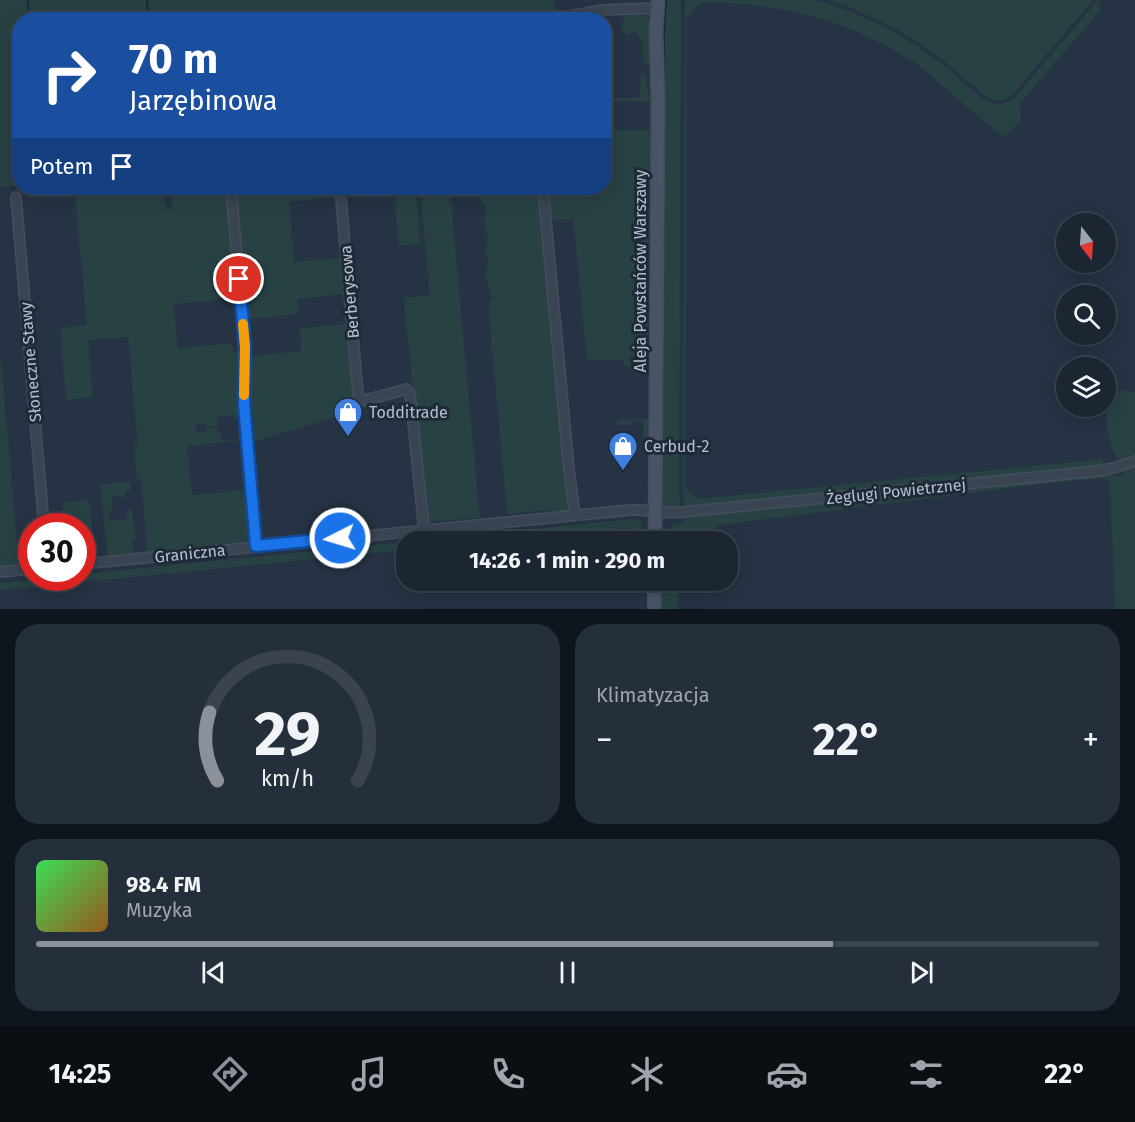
<!DOCTYPE html>
<html lang="pl">
<head>
<meta charset="utf-8">
<style>
	:root { --surface:#1c2633; --page:#252e3b; --text:#f1f3f6; --muted:#a0a5ac; --line:#3a434e; --accent:#8c9099 }
	body { margin:0; font-family:"Fira Sans",sans-serif; background:var(--page); color:var(--text); height:100vh; display:flex; flex-direction:column; font-size:22px; white-space:nowrap }
	* { box-sizing:border-box; margin:0 }
	p { font-size:20px; color:var(--muted) }
	.icon { flex:none; width:33px; height:33px; fill:none; stroke:currentColor; stroke-width:2; stroke-linecap:round; stroke-linejoin:round }
	.map { position:relative; height:609px; overflow:hidden }
	.side { display:flex; flex-direction:column; gap:15px; padding:15px; background:#0f151c; flex:1 }
	.side>* { flex:none }
	.banner { position:absolute; left:12px; top:12px; width:600px; height:183px; border-radius:24px; box-shadow:0 3px 15px #0003,0 0 0 2px var(--line); background:#1a4fa0; color:#fff; overflow:hidden }
	.needle { width:39px; rotate:163deg }
	.buttons { position:absolute; left:1056px; top:213px; display:grid; gap:12px }
	.buttons a { display:grid; place-items:center; width:60px; height:60px; border-radius:50%; background:var(--surface); box-shadow:0 3px 15px #0003,0 0 0 2px var(--line); font-size:30px }
	.speed { position:absolute; left:18px; top:513px; display:flex; gap:12px; font-size:30px; font-weight:700; text-align:center }
	.speed>* { display:grid; place-content:center; width:78px; height:78px; border-radius:50%; background:var(--surface); box-shadow:0 3px 15px #0003,0 0 0 2px var(--line); line-height:1 }
	.speed .limit { border:9px solid #d22; background:#fff; color:#111 }
	.pin { position:absolute; display:grid; place-items:center; width:51px; height:51px; color:#fff; margin:-26px; border:3px solid #fff; border-radius:50%; box-shadow:0 2px 6px #0007 }
	.me { position:absolute; width:66px; margin:-33px; rotate:265deg; stroke-linejoin:round; filter:drop-shadow(0 0 4px #0008) }
	.turn { display:flex; align-items:center; gap:21px; height:126px; padding:0 18px; font-size:27px }
	.turn .icon { width:78px; height:78px; stroke-width:2.5 }
	.turn b { display:block; font-size:42px; line-height:51px }
	.then { display:flex; align-items:center; height:57px; padding:0 18px; background:#0003; gap:12px; font-size:22px }
	.big { font-size:45px; font-weight:700; line-height:1.1 }
	.side .widget { flex:1; display:flex; flex-direction:column; justify-content:center; gap:9px; min-width:0; padding:0 21px; border-radius:24px; background:var(--page) }
	.side .dial { align-items:center; gap:0 }
	.dial svg { height:156px; overflow:visible; fill:none; stroke:var(--line); stroke-width:7; stroke-linecap:round; text-anchor:middle }
	.dial text { fill:var(--text); stroke:none }
	.song { display:flex; align-items:center; gap:18px }
	.cover { width:72px; height:72px; border-radius:9px; background:linear-gradient(135deg,hsl(130 70% 55%),hsl(30 70% 35%)) }
	.played { height:6px; border-radius:3px; background:linear-gradient(90deg,var(--accent) 75%,var(--line) 75%) }
	.keys { display:flex; justify-content:space-around; direction:ltr }
	.heat { display:flex; justify-content:space-between; align-items:center; font-size:33px; direction:ltr }
	.side .tiles { flex:1; display:grid; gap:15px; grid-template-columns:1fr 1fr }
	.widget:last-child { grid-column:span 2 }
	.trip { position:absolute; left:396px; top:531px; width:342px; height:60px; border-radius:24px; background:var(--surface); box-shadow:0 3px 15px #0003,0 0 0 2px var(--line); font-weight:700; line-height:60px; text-align:center }
	.dock { display:flex; height:96px; justify-content:space-around; align-items:center; background:#0b0f14; color:var(--muted) }
	.dock .icon { width:42px; height:42px }
	.dock .on { color:var(--accent) }
	.dock b { font-size:27px; color:var(--text) }
	.map>svg:first-child { display:block }
</style>
</head>
<body>
<div class="map">
<svg width="1135" height="609" viewBox="0 0 1135 609">
	<rect width="100%" height="100%" fill="#263344"/>
	<g fill="#284244">
		<path d="M0 0H554L555 15 540 20 457 19 455 12 438 13V20H20L19 185 0 187Z"/>
		<path d="M665 0H681L679 491 681 508 663 509 660 505 663 31Z"/>
		<path d="M685 0H816C851 11 884 24 914 44 939 60 961 80 983 99 993 106 1004 105 1014 98L1098 0H1099L1100 11 1020 103 1021 121 1003 137C984 121 965 105 946 89 937 81 928 72 918 65 853 21 778 1 700 3L687 17 685 488 698 499 1104 459 1100 467 685 508 683 489Z"/>
		<path d="M829 0H1093L1069 28 1066 29 1067 31 1031 72H1030L1029 75C1023 82 1017 92 1009 97 997 105 982 96 976 86L974 87 942 59 920 44V42H917L895 28 856 10 855 8H852Z"/>
		<path d="M640 12 647 16 649 21 650 66H648L643 61 642 49H644V46H642L641 38 637 35V32L631 31 630 35 625 34C619 28 623 19 628 13Z"/>
		<path d="M641 71 646 77 647 88 651 101H605V98H634L639 97 640 93Z"/>
		<path d="M605 130H650L648 368 624 366V360L587 361 573 219 548 220 545 188H604Z"/>
		<path d="M74 188H163L166 210 172 209 170 188H227L236 298 174 304 178 348 232 343 233 352 241 351 239 390 241 418 234 419 233 415 217 417V426L206 427 205 424 195 425 196 432H206V429L217 428 218 432H221L222 441 239 439V437L243 436V440L187 446 192 495 247 490 251 534 246 541 147 552 141 479H137L134 445H138L128 337 88 340 93 397 66 400 60 328 87 325Z"/>
		<path d="M236 188H336L337 197 289 202 294 262 340 258 344 294 297 299 298 314 248 319 237 213Z"/>
		<path d="M394 188H416L420 244 399 246Z"/>
		<path d="M420 188H450L480 518 425 522 404 298 430 295Z"/>
		<path d="M479 188H540L571 511H537L507 514 489 319V303L492 299C491 292 485 279 486 272 486 269 488 266 489 262L485 253 488 239 484 222 487 212 485 205 481 203Z"/>
		<path d="M346 324 351 346 349 365 354 378 356 405 378 399 406 394 407 397 405 396 253 442V432L249 421 248 377 252 356 301 351 300 328Z"/>
		<path d="M0 351 19 565 0 567Z"/>
		<path d="M1108 389 1135 392V457L1121 462C1104 444 1106 413 1108 389Z"/>
		<path d="M648 419V448H644L643 422 632 421V425H618L617 420Z"/>
		<path d="M1135 464V609H1115L1110 483 1106 478 1050 483 718 525 699 539 691 541 660 542V531H665L671 526 683 523 685 517 689 515 1108 473 1115 476 1123 475 1126 468Z"/>
		<path d="M130 482 131 490 125 491V497L120 498 119 496 112 497 113 510 109 511 110 520 127 519V510L132 509 136 540H132L133 553 107 555 101 484Z"/>
		<path d="M89 500 93 543 96 544 97 556H99L97 559 83 561 82 526H54L52 513 63 512V503Z"/>
		<path d="M631 513 632 516 420 537 429 533Z"/>
		<path d="M634 519 638 520 641 524V541H637L635 533 626 528 489 541H409Z"/>
		<path d="M370 538 371 541 155 563 161 560Z"/>
		<path d="M406 542V550L0 590V583L52 578H82L83 574Z"/>
		<path d="M659 581H680L677 609H658Z"/>
	</g>
	<g fill="none" stroke-linecap="round" stroke-linejoin="round">
		<g stroke="#182a43" stroke-width="2">
			<path d="M28 0 29 20"/>
			<path d="M147 0 148 20"/>
			<path d="M662 501 664 34 666 0"/>
			<path d="M648 542V534"/>
			<path d="M646 609 647 580"/>
		</g>
		<g stroke="#444e5c" stroke-width="12">
			<g id="street">
				<path d="M549 20 602 10 657 8"/>
				<path d="M231 188 245 347 244 404 257 546"/>
				<path d="M340 188 358 394 359 397 365 400 403 390 406 389 410 393 424 530"/>
				<path d="M543 188 569 469 575 515"/>
				<path d="M16 197 44 526"/>
				<path d="M82 564 630 510C649 509 664 514 683 512L1098 471 1114 468 1135 461"/>
				<path d="M0 572 32 569"/>
			</g>
		</g>
		<g stroke="#444e5c" stroke-width="15">
			<g id="secondary">
				<path d="M655 542 658 100 656 31 658 0"/>
				<path d="M654 609V580"/>
			</g>
		</g>
		<use href="#street" stroke="#3a4553" stroke-width="9"/>
		<use href="#secondary" stroke="#485466" stroke-width="12"/>
	</g>
	<g fill="none" stroke-linecap="round" stroke-linejoin="round">
		<g stroke="#114b97" stroke-width="15">
			<path id="route" d="M239 279 245 347 244 404 256 546 340 538"/>
		</g>
		<use href="#route" stroke="#1a73e8" stroke-width="10"/>
		<path stroke="#f59e0b" stroke-width="10" d="M243 324 245 347 244 395"/>
	</g>
	<defs>
		<g id="shop-pin" transform="scale(1.5)"><path d="M0 17L-7.5 6A9.5 9.5 0 1 1 7.5 6Z" fill="#3f7fe0" stroke="#1f2a39"/><path d="M-5-2.5h2.3a2.7 3.5 0 0 1 5.4 0H5L5.5 6h-11ZM-1.5-2.5h3a1.5 2.3 0 0 0-3 0Z" fill="#fff"/></g>
	</defs>
	<g fill-rule="evenodd">
		<use href="#shop-pin" x="348" y="412"/>
		<use href="#shop-pin" x="623" y="446"/>
	</g>
	<g text-anchor="middle" stroke-width="6" stroke-linejoin="round" paint-order="stroke">
		<g font-size="16" fill="#b8c0cd" stroke="#1f2a39">
			<text transform="translate(640 271) rotate(-90)" y="6">Aleja Powstańców Warszawy</text>
			<text transform="translate(349 292) rotate(-95)" y="6">Berberysowa</text>
			<text transform="translate(30 362) rotate(-95)" y="6">Słoneczne Stawy</text>
			<text transform="translate(896 491) rotate(-6)" y="6">Żeglugi Powietrznej</text>
			<text transform="translate(190 553) rotate(-6)" y="6">Graniczna</text>
		</g>
		<g font-size="16" fill="#b8c0cd" stroke="#1f2a39" text-anchor="start">
			<text x="369" y="418">Todditrade</text>
			<text x="644" y="452">Cerbud-2</text>
		</g>
	</g>
</svg>
<div class="buttons">
<a><svg class="needle" viewBox="-14 -14 28 28"><path d="M0-13l5 13h-10z" fill="#e53935"/><path d="M0 13l5-13h-10z" fill="#a0a5ac"/></svg></a>
<a><svg class="icon" aria-label="search" viewBox="0 0 24 24"><circle cx="10" cy="10" r="6"/><path d="M15 15l6 6"/></svg></a>
<a><svg class="icon" aria-label="layers" viewBox="0 0 24 24"><path d="M12 4l9 5-9 5-9-5zM3 14l9 5 9-5"/></svg></a>
</div>
<div class="speed"><div class="limit">30</div></div>
<div class="pin" style="left:239px;top:279px;background:#d93025"><svg class="icon" aria-label="arrive" viewBox="0 0 24 24"><path d="M6 21V4h12l-3 4 3 4H6"/></svg></div>
<svg class="me" style="left:340px;top:538px" viewBox="-20 -20 40 40"><circle r="17" fill="#1a73e8" stroke="#fff" stroke-width="3"/><path d="M0-11L8 9 0 5-8 9z" fill="#fff"/></svg>
<div class="trip">14:26 · 1 min · 290 m</div>
<div class="banner">
<div class="turn"><svg class="icon" aria-label="right" viewBox="0 0 24 24"><path d="M7 20v-9h11M14 6l5 5-5 5"/></svg><div><b>70 m</b>Jarzębinowa</div></div>
<div class="then">Potem<svg class="icon" aria-label="arrive" viewBox="0 0 24 24"><path d="M6 21V4h12l-3 4 3 4H6"/></svg></div>
</div>
</div>
<section class="side">
<div class="tiles">
<div class="widget dial"><svg viewBox="0 0 100 80">
<path d="M14 69A42 42 0 1 1 86 69"/>
<path d="M14 69A42 42 0 0 1 10 34" stroke="#8c9099"/>
<text x="50" y="56" font-size="32" font-weight="700">29</text>
<text x="50" y="72" font-size="11">km/h</text>
</svg></div>
<div class="widget"><p>Klimatyzacja</p>
<div class="heat"><a>−</a><b class="big">22°</b><a>+</a></div>
</div>
<div class="widget">
<div class="song"><i class="cover"></i><div><b>98.4 FM</b><p>Muzyka</p></div></div>
<div class="played"></div>
<div class="keys"><svg class="icon" aria-label="previous" viewBox="0 0 24 24"><path d="M18 5L8 12l10 7zM5 5v14"/></svg><svg class="icon" aria-label="pause" viewBox="0 0 24 24"><path d="M8 5v14M16 5v14"/></svg><svg class="icon" aria-label="next" viewBox="0 0 24 24"><path d="M6 5l10 7-10 7zM19 5v14"/></svg></div>
</div>
</div>
</section>
<nav class="dock">
<b>14:25</b>
<svg class="icon on" aria-label="directions" viewBox="0 0 24 24"><path d="M12 3l9 9-9 9-9-9zM9 14v-3h6M13 9l2 2-2 2"/></svg>
<svg class="icon" aria-label="music" viewBox="0 0 24 24"><path d="M9 18V5l10-2v13"/><circle cx="6" cy="18" r="3"/><circle cx="16" cy="16" r="3"/></svg>
<svg class="icon" aria-label="phone" viewBox="0 0 24 24"><path d="M5 4h4l2 5-3 2q2 4 5 5l2-3 5 2v4C11 20 4 13 5 4z"/></svg>
<svg class="icon" aria-label="climate" viewBox="0 0 24 24"><path d="M12 3v18M4 7l16 10M4 17L20 7"/></svg>
<svg class="icon" aria-label="car" viewBox="0 0 24 24"><path d="M5 17H2v-5l4-1 3-4h7l3 4 3 1v5h-3M9 17h6M6 11h13"/><circle cx="7" cy="17" r="2"/><circle cx="17" cy="17" r="2"/></svg>
<svg class="icon" aria-label="filters" viewBox="0 0 24 24"><path d="M4 7h16M4 17h16"/><circle cx="9" cy="7" r="2"/><circle cx="15" cy="17" r="2"/></svg>
<b>22°</b>
</nav>
</body>
</html>
